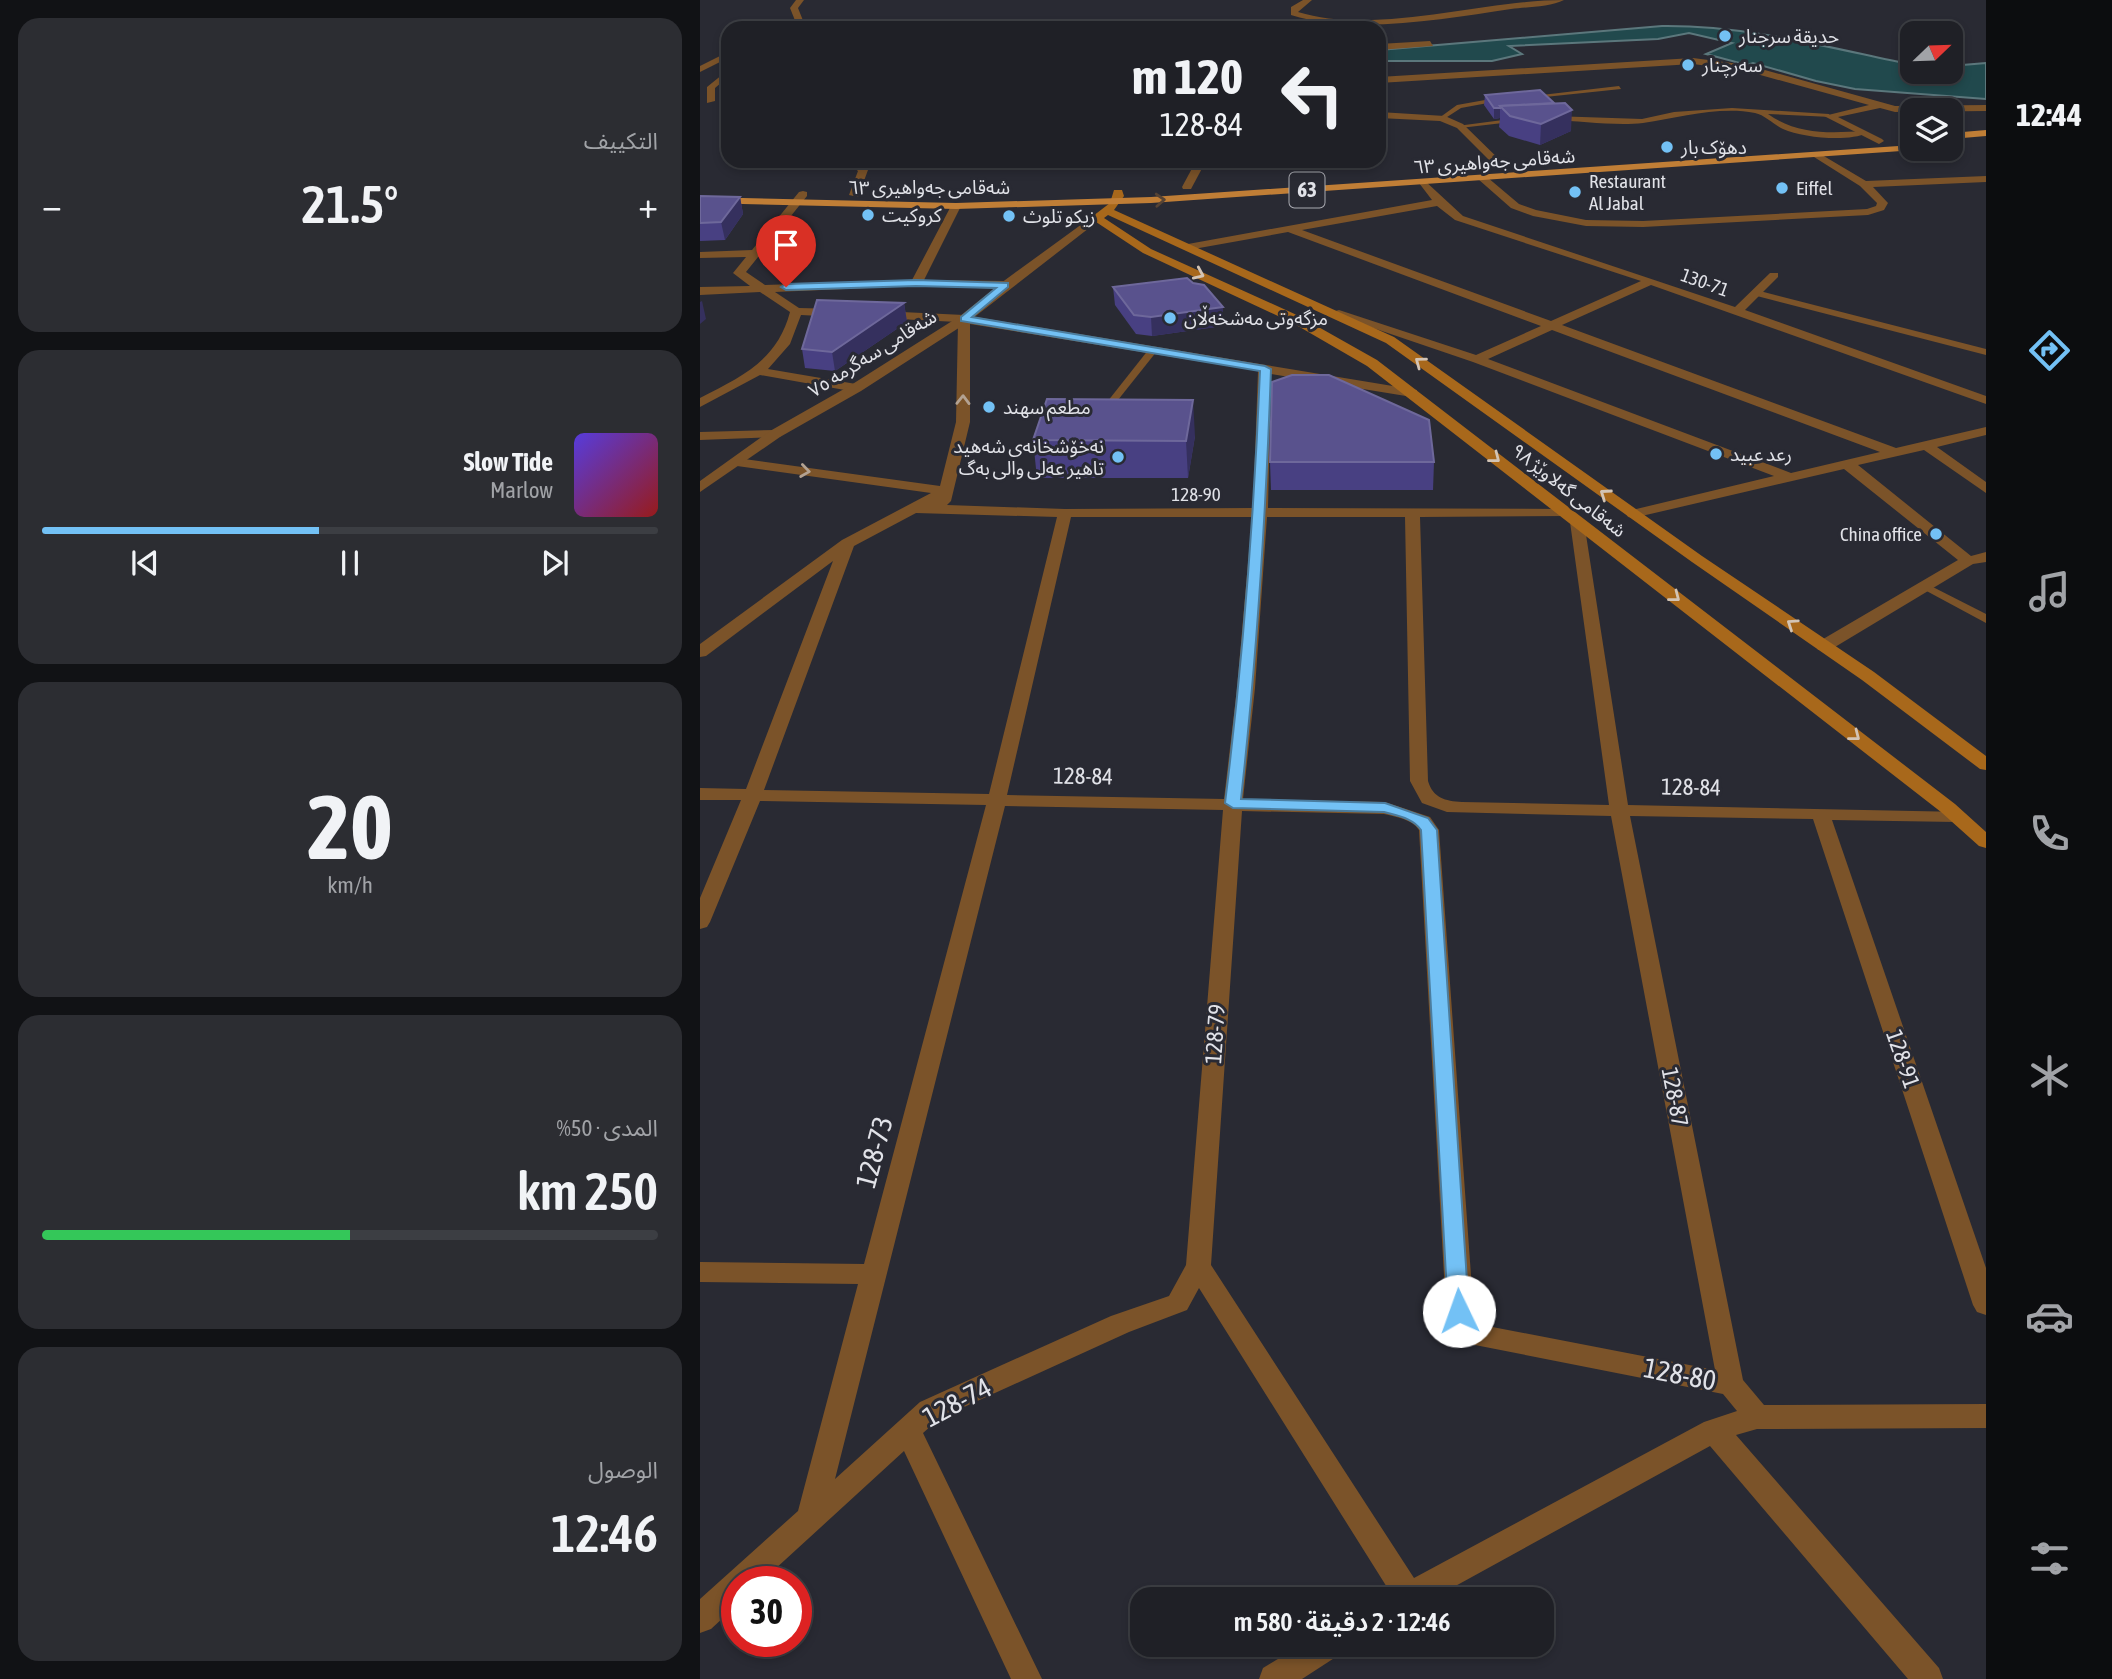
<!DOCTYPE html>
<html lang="ar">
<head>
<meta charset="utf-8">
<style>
	:root { --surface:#1f2026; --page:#2c2d32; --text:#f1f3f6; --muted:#a1a3a7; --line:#3c3e43; --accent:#73c1f5 }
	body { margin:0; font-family:"Asap Condensed","Noto Sans Arabic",sans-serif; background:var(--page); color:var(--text); direction:rtl; height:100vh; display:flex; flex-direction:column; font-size:26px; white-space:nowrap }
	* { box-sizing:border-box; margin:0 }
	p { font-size:23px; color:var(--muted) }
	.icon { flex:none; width:38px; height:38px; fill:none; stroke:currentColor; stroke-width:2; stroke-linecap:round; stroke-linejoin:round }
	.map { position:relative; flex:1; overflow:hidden; direction:ltr }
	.details { display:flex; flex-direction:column; gap:18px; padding:18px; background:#111215; width:700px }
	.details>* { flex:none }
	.top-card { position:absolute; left:21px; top:21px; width:665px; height:147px; border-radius:21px; box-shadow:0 4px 10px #0003,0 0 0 2px var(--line); direction:rtl; background:#1f2026; color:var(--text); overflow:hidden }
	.needle { width:46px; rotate:67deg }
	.fabs { position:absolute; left:1200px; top:21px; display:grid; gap:14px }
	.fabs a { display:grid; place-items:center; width:63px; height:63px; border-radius:14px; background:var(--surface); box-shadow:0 4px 10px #0003,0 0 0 2px var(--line); font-size:35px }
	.speed { position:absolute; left:21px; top:1566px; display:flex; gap:14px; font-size:35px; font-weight:700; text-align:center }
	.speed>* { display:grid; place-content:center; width:91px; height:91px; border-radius:50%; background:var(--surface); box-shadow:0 4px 10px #0003,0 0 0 2px var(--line); line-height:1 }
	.speed .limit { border:10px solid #d22; background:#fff; color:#111 }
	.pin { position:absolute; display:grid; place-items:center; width:60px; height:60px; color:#fff; margin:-72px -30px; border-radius:50% 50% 50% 0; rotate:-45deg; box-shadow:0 0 7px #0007 }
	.pin .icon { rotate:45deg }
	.me { position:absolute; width:77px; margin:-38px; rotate:357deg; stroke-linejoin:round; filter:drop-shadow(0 0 5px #0008) }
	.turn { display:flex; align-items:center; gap:24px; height:147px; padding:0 28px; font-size:32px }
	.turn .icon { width:91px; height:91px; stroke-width:2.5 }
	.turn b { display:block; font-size:49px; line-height:60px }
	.big { font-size:52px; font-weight:600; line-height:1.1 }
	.details .tile { flex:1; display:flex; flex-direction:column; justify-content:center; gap:10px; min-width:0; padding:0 24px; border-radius:21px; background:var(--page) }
	.details .dial { align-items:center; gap:0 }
	.dial b { font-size:91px; line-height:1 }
	.song { display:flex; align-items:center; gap:21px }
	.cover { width:84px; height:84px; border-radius:10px; background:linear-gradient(135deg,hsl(250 70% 55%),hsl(0 70% 35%)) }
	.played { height:7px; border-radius:4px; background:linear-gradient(90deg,var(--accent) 45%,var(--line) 45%) }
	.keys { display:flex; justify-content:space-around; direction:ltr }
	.heat { display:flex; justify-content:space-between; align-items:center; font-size:38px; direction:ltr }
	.charge { height:10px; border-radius:5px; background:linear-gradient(90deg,#34c759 50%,var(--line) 0) }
	.trip { position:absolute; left:430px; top:1587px; width:424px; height:70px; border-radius:21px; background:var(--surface); box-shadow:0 4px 10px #0003,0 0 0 2px var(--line); font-weight:600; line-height:70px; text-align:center; direction:rtl }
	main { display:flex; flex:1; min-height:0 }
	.tabs { display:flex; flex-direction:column; width:126px; justify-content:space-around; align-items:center; background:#0c0d0f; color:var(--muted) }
	.tabs .icon { width:49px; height:49px }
	.tabs .selected { color:var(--accent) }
	.tabs b { font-size:32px; color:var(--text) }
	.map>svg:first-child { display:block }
</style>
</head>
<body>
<main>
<nav class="tabs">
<b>12:44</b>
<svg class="icon selected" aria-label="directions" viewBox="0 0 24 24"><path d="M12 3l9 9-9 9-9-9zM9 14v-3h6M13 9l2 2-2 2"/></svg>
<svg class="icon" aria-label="music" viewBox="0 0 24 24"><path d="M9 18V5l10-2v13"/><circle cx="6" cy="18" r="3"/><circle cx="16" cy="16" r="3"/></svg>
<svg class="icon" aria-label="phone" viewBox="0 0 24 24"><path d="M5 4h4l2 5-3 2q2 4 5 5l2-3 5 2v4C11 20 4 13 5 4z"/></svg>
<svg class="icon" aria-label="climate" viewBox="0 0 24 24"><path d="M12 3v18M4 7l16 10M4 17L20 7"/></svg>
<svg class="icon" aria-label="car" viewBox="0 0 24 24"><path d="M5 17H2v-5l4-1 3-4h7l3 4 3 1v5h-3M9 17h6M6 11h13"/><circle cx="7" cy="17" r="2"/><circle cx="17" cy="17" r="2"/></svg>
<svg class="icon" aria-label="filters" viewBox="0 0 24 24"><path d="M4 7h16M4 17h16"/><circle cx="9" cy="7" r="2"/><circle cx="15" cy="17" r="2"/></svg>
</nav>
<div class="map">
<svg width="1286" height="1679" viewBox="0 0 1286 1679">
	<rect width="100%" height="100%" fill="#292a33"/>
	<path fill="#21494d" stroke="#5b777c" stroke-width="2" d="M962 26C1048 25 1130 48 1213 65V72H1251V66L1286 63V99L1155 89 1116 81 1053 63 1047 65 1006 54 1032 43 989 33 958 39 809 46 822 54 792 61H679V50Z"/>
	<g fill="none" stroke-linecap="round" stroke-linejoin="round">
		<g fill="#7b5329" fill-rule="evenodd">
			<path d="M919 86 921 89 826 99 823 97Z"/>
			<path d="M802 97 804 100 761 108 744 119 739 118 757 105Z"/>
			<path d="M1032 108 1129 114 1131 117 1068 114C1098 135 1129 133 1164 131L1167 133C1149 142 1103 138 1083 129 1074 125 1065 115 1055 113 1018 106 980 118 943 123 916 126 880 121 852 120L849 118 852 116 942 119 974 112Z"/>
			<path d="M818 118 820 121 760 128 757 126Z"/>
			<path d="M1056 290 1286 349V355L1053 295 1052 293Z"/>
			<path d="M449 349 457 351 406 415H400V411Z"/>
			<path d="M1225 583 1286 614V623L1221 588 1219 586Z"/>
		</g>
		<g fill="#7b5329" fill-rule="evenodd">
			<path d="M96 0H104L98 8 106 28H98L90 8Z"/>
			<path d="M603 0H612L598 12C676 36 783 0 864 0 850 7 827 7 811 9 744 19 656 35 591 15V7Z"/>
			<path d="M730 41 733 46 679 50V44Z"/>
			<path d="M28 52V58L0 72V66Z"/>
			<path d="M993 58 1047 65 1195 106 1286 105V111L1195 112 1180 108 1138 117 1182 139 1184 141 1179 144 1124 116 1169 105 1046 71 993 64 679 83V77Z"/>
			<path d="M28 70V77L15 88V101L7 103V87Z"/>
			<path d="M679 112 745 116 763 124 808 168 799 170 757 128 740 121 679 118Z"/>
			<path d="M1117 152 1166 181 1286 176V182L1173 187 1188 203 1184 210 1168 215 943 227 886 226 833 216 811 208 778 179 787 177 819 204 836 210 886 220 943 221 1167 209 1176 206 1177 203 1160 186 1114 157 1112 155Z"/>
			<path d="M145 161H157L168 170 158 197 149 195 158 171Z"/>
			<path d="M496 161H506L491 189H483L482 187Z"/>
			<path d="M724 180 763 216 1035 307 1070 273H1078V277L1045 310 1286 396V404L951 285 862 325 1196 448 1286 427V435L1237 447 1286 482V493L1224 450 1158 465 1271 556 1286 552V562L1273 564 1130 650H1118L1116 646 1118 642 1258 560 1144 469 933 518 928 517 926 514 928 511 1074 476 773 362 629 313 639 310 776 355 841 326 588 232 488 250 482 247 488 244 732 200 719 183ZM737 206 755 220 941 281 851 321 602 230ZM852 330 1180 452 1091 473 788 359Z"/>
			<path d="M103 191 107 192V196L46 272 65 285 212 280 251 206 256 203 261 206 224 280 305 281 311 285 305 289 216 286 75 292 99 308 140 309 146 313 140 317 101 315 90 344 68 369 156 384 163 388 156 392 60 375 0 407V398C42 376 77 361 90 312L60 292 0 295V287L50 286 33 273 46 257 0 258V252L52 250 99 192Z"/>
			<path d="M181 311 264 315 717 390V396L712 397 571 374 568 508 871 509 873 512 871 515 866 516 720 517 728 781C733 798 745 801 762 802L909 805 870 522 877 518 884 522 928 805 1263 812 1265 816 1256 822 1132 820 1286 1268V1315L1277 1312 1273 1305 1113 819 930 816 1043 1380 1064 1405 1286 1404V1428L1057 1429 1036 1435 1239 1668 1243 1679H1208L1010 1446 730 1600H686L690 1592 499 1288 487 1310 429 1332 240 1418 223 1433 342 1679H311L204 1451 61 1582H37V1605L11 1629 0 1633V1599L98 1511 158 1284 0 1282V1262L164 1264 286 805 60 801 10 922 7 927 0 929V898L41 800H0V788L46 789 133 561 6 656 0 657V644L142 540 231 493 37 466 30 462 37 458 240 486 256 422 258 322 177 318 175 315ZM270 324 558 371 553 508 365 509 247 505 251 501 270 422ZM216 513 357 517 289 794 64 790 154 546ZM371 517H552L537 688 524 799 307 795ZM567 517H705L710 781 722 803 747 812 911 816 1015 1370 782 1325 774 1317 739 830 730 817 685 802 543 799 555 688ZM305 806 523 810 486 1265 469 1296 411 1316 220 1402 135 1479ZM542 811 684 814C696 817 712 819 719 830L746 1311C752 1327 758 1339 775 1345L1023 1394 1037 1411 1004 1422 714 1578 511 1265Z"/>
			<path d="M75 430 82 434 80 437 0 440V432Z"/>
			<path d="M601 1645H643L639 1655 602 1679H559L563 1668Z"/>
		</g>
		<path fill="#7b5329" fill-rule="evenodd" d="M393 216 402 218 268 322 161 391 80 437 0 492V481L70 431 151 385 260 316 301 283Z"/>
		<path fill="#a8681b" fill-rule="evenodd" d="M414 190H422L424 196 414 210 694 337 1002 556 1174 672 1286 756V770L1280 769 1162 680 992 562 686 343 408 215 404 218 451 249 599 316 677 360 1255 804 1286 832V848L1279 846 1241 812 667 366 591 322 443 253 393 220V216L410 203Z"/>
		<g fill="#c07e36" fill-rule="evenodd">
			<path d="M1286 130V136L1251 139V133Z"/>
			<path d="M1213 145V149L1216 150 451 203 256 209 0 203V197L256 203 451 197Z"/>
		</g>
	</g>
	<g fill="#484082">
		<path d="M785 95 871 131 840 145 809 136 799 127 800 118 794 119 784 105Z"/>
		<path d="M0 196 40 197 43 214 25 240 0 241Z"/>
		<path d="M413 287 523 307V326L452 336 436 334 415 305Z"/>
		<path d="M204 303 207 322 135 371 105 368 102 349Z"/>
		<path d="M495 436 488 478H337L333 440Z"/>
		<path d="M570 462H734L733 490H571Z"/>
	</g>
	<g fill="#35305e">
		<path d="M794 108H800V118L794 119Z"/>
		<path d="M872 110 871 131 840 145 841 124Z"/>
		<path d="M40 197 43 214 25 240 21 222Z"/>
		<path d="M2 301 6 319 0 324V302Z"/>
		<path d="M204 303 207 322 135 371 132 352Z"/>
		<path d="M523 307V326L452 336 451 317Z"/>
		<path d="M493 400 495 436 488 478 486 441Z"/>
	</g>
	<g fill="#59528d" stroke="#6e689b" stroke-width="2">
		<path d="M840 90 854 103 800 106V108H794L785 95Z"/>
		<path d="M865 103 872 110 841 124 810 116 800 106Z"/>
		<path d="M0 196 40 197 21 222 0 223Z"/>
		<path d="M487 278 493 283 504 285 523 307 451 317 434 315 413 287Z"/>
		<path d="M117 300 204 303 132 352 102 349Z"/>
		<path d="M592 375H629L729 420 734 462H570L572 382Z"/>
		<path d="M347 399 493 400 486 441 333 440Z"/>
	</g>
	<defs><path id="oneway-chevron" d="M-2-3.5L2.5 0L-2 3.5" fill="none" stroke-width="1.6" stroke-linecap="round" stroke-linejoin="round" transform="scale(1.75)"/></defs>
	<use stroke="#564334" href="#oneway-chevron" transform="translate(460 200) rotate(-3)"/>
	<g stroke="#d3c4b5">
		<use href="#oneway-chevron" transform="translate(499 274) rotate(24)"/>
		<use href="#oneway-chevron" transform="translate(720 362) rotate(-143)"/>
		<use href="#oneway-chevron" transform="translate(795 458) rotate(38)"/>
		<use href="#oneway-chevron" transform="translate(905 494) rotate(-145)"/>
		<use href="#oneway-chevron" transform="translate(975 597) rotate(38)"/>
		<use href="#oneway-chevron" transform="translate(1092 624) rotate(-146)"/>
		<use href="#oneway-chevron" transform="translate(1155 736) rotate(38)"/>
	</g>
	<g stroke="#b3a292">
		<use href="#oneway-chevron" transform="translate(263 400) rotate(-89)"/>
		<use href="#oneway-chevron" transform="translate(105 471) rotate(8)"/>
	</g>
	<path fill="#73c1f5" stroke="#4b7d9f" stroke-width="2" d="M216 280 308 283V287L272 317 565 366 571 369C566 513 557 656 541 799L685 803 728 818 737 830 769 1311 766 1317 759 1319 751 1317 748 1311 721 830C713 818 698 816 684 812L533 808 525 803C543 659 554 516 560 371L261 321V317L296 288 216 286 86 290 81 287 86 284Z"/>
	<g fill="#73c1f5" stroke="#292a33" stroke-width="2.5">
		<circle cx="1025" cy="36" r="7"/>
		<circle cx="988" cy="65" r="7"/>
		<circle cx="967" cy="147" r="7"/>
		<circle cx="1082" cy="188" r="7"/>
		<circle cx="875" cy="192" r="7"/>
		<circle cx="168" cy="215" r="7"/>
		<circle cx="309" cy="216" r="7"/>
		<circle cx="470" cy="318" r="7"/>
		<circle cx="289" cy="407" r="7"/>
		<circle cx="1016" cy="454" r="7"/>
		<circle cx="418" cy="457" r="7"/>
		<circle cx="1236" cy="534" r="7"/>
	</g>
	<g text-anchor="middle" stroke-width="6" stroke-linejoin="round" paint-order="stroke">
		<g font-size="19" fill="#e1e2e8" stroke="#292a33" text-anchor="start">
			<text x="1039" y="43">حديقة سرجنار</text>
			<text x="1002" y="72">سەرچنار</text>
			<text x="981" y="154">دهۆک بار</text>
			<text x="889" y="188">Restaurant<tspan x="889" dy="22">Al Jabal</tspan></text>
			<text x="1096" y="195">Eiffel</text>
			<text x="182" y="222">كروكيت</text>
			<text x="323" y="223">زيكو تلوث</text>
			<text x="484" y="325">مزگەوتی مەشخەڵان</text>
			<text x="303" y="414">مطعم سهند</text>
			<text x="404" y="453" text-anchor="end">نەخۆشخانەی شەهید<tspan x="404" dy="22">تاهیر عەلی والی بەگ</tspan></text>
			<text x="1030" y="461">رعد عبيد</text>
			<text x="1222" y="541" text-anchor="end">China office</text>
		</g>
		<g font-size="19" fill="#e1e2e8" stroke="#292a33">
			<text transform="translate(794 161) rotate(-4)" y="7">شەقامی جەواهیری ٦٣</text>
			<text x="229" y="194">شەقامی جەواهیری ٦٣</text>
			<text transform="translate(1005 282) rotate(20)" y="7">130-71</text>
			<text transform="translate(172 353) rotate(-32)" y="7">شەقامی سەگرمە ٧٥</text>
			<text transform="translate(869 490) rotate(38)" y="7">شەقامی گەلاوێژ ٩٨</text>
			<text x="496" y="501">128-90</text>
		</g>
		<rect fill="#292a33" stroke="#aaabb2" stroke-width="2" x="589.5" y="172.5" width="35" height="35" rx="5"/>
		<g font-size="21" font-weight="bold" fill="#e1e2e8">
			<text x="607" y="197">63</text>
		</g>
		<g font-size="23" fill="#e1e2e8" stroke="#292a33">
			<text transform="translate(383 776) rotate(1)" y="8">128-84</text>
			<text transform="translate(991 787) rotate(1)" y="8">128-84</text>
			<text transform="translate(515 1034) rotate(-86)" y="8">128-79</text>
			<text transform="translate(1203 1059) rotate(71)" y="8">128-91</text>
			<text transform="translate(975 1097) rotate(79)" y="8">128-87</text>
		</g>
		<g font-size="28" fill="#e1e2e8" stroke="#292a33">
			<text transform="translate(174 1152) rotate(-75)" y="10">128-73</text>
			<text transform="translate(980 1374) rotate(11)" y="10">128-80</text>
			<text transform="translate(257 1402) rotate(-28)" y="10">128-74</text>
		</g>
	</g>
</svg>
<div class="fabs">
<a><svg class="needle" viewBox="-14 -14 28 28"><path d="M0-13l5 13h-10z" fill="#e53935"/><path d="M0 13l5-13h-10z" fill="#a1a3a7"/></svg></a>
<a><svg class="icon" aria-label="layers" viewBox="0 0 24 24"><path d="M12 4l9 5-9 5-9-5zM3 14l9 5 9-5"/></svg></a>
</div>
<div class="speed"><div class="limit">30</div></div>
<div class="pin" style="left:86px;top:287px;background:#d93025"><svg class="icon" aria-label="arrive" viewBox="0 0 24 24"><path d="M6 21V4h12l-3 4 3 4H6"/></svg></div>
<svg class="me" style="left:759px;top:1311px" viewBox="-20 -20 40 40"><circle r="19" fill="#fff"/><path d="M0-13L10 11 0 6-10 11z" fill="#73c1f5"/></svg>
<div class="trip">12:46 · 2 دقيقة · 580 m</div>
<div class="top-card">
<div class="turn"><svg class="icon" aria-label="left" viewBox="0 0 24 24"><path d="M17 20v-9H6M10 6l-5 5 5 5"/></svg><div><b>120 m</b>128-84</div></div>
</div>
</div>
<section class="details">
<div class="tile"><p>التكييف</p>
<div class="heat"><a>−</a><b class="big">21.5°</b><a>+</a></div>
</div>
<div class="tile">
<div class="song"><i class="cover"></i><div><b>Slow Tide</b><p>Marlow</p></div></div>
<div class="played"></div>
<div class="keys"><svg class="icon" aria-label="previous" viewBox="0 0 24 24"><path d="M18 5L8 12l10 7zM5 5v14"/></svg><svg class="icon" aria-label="pause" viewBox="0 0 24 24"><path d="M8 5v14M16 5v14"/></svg><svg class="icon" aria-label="next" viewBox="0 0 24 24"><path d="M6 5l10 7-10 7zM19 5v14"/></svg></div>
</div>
<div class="tile dial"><b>20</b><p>km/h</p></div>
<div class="tile"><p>المدى · 50%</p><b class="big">250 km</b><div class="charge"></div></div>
<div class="tile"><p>الوصول</p><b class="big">12:46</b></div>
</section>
</main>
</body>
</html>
